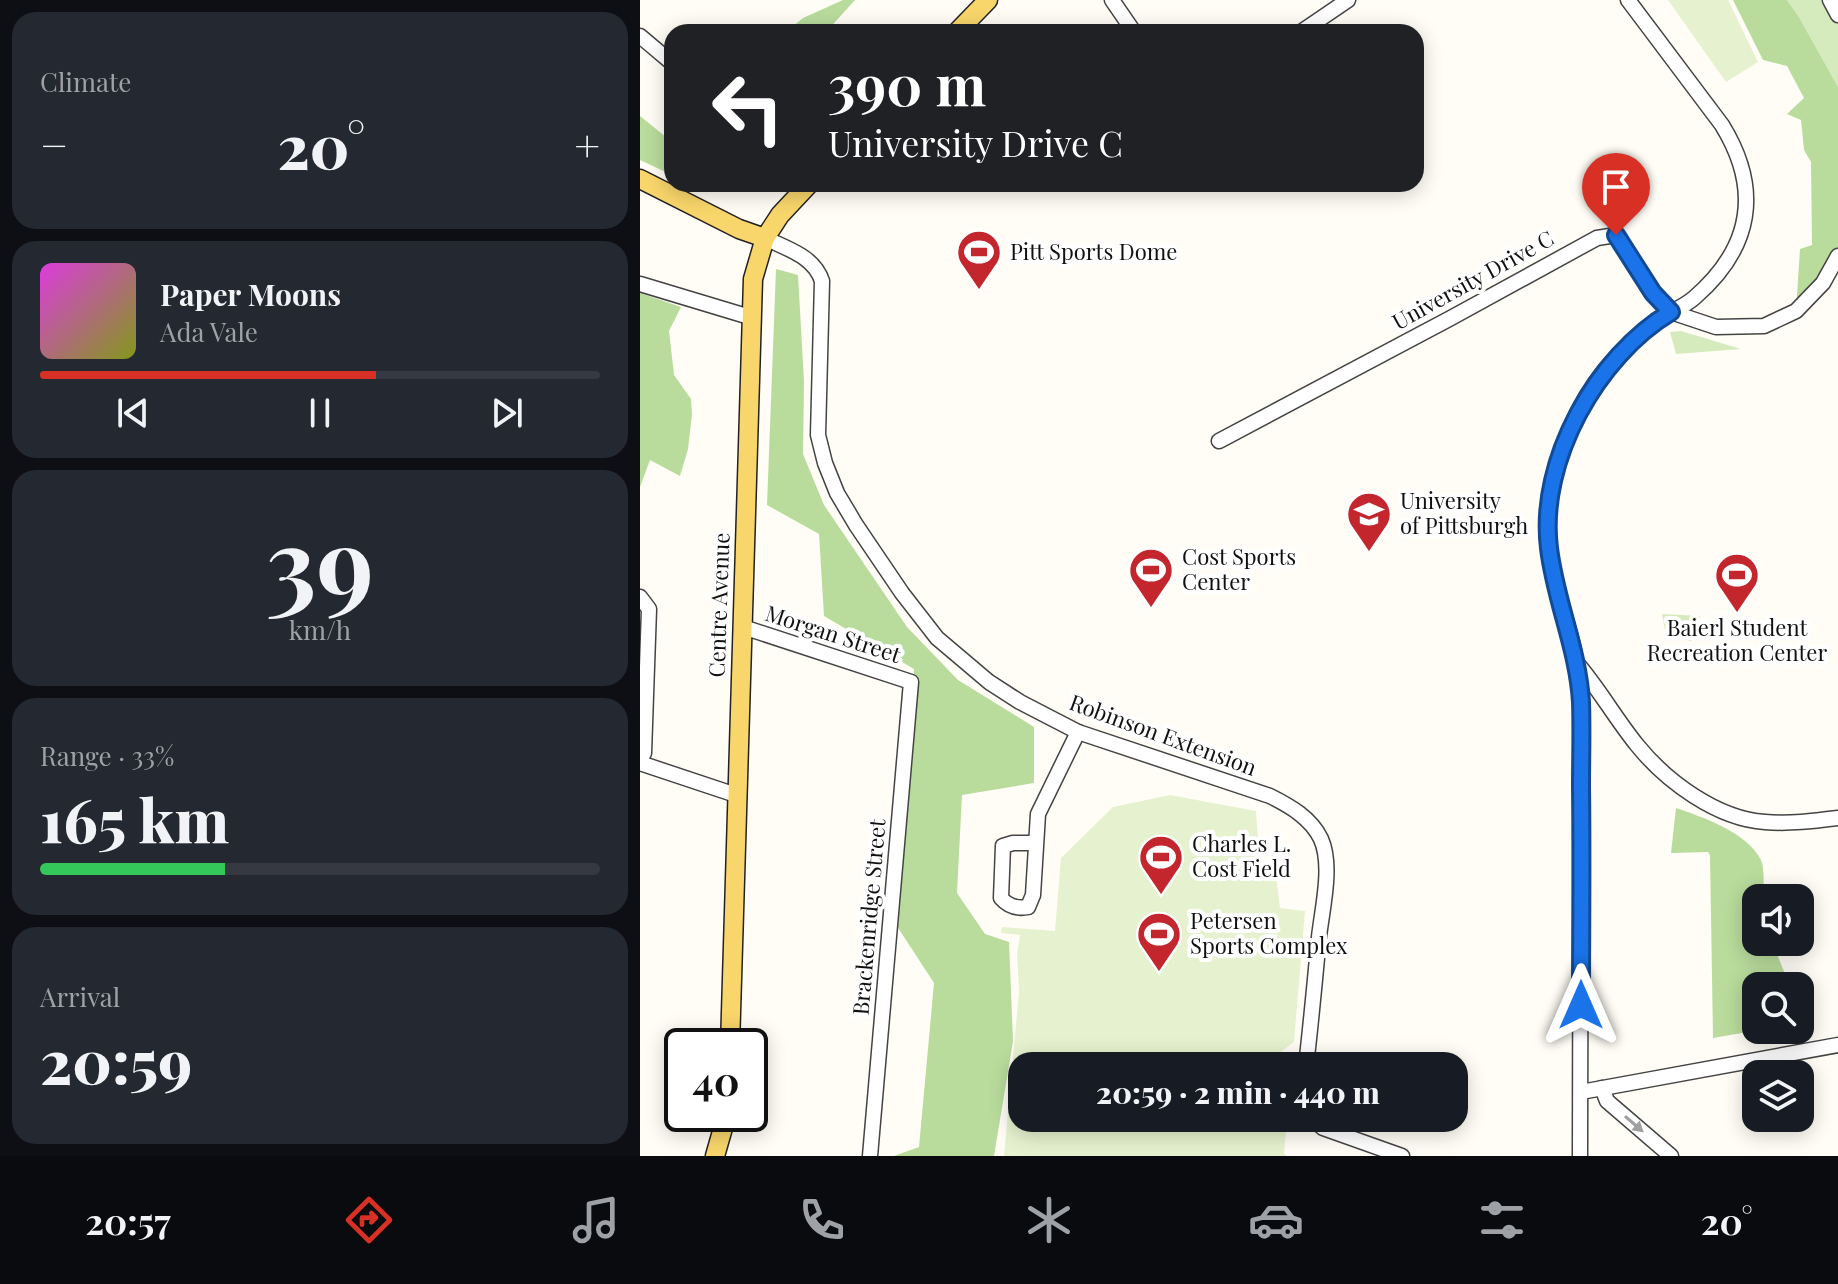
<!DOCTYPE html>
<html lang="en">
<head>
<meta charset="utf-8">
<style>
	:root { --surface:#171b24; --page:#242831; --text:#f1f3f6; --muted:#9ea1a6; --line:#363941; --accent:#d93025 }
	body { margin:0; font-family:"Playfair Display",serif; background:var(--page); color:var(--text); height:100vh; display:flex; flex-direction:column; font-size:30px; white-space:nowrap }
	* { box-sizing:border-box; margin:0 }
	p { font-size:26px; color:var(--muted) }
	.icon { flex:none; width:44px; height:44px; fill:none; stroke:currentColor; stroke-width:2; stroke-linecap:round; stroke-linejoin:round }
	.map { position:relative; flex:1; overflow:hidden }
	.side { display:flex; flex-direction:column; gap:12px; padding:12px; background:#0d0f14; width:640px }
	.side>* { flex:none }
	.top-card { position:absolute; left:24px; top:24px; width:760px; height:168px; border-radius:24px; box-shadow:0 4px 20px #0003; background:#202124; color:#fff; overflow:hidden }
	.fabs { position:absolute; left:1102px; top:884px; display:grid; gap:16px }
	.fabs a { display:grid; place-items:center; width:72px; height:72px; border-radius:16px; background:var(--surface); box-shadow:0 4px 20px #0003; font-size:40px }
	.speed { position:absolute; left:24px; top:1028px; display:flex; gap:16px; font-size:40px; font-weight:700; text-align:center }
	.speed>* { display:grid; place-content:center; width:104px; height:104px; border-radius:50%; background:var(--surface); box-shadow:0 4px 20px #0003; line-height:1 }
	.speed .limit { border:4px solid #111; border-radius:12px; background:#fff; color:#111 }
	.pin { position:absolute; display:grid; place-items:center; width:68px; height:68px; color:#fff; margin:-82px -34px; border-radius:50% 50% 50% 0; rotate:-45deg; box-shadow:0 0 8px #0007 }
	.pin .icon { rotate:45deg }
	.me { position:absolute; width:88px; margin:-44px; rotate:0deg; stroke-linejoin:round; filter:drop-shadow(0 0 6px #0008) }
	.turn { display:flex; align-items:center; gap:28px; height:168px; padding:0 32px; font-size:36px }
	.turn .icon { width:104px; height:104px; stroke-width:2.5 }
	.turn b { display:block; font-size:56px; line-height:68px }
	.big { font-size:60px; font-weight:800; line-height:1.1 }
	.side .tile { flex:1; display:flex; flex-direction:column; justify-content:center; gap:12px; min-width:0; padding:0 28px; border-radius:24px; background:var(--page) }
	.side .dial { align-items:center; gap:0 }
	.dial b { font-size:104px; line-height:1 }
	.song { display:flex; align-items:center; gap:24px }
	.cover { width:96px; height:96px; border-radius:12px; background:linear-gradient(135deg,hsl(300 70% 55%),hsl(70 70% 35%)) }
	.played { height:8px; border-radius:4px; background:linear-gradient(90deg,var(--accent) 60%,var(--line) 60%) }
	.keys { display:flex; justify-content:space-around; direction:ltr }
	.heat { display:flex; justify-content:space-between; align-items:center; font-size:44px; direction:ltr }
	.charge { height:12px; border-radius:6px; background:linear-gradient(90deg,#34c759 33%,var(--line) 0) }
	.trip { position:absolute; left:368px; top:1052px; width:460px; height:80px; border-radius:24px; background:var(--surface); box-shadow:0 4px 20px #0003; font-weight:800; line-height:80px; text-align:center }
	.tab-bar { display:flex; height:128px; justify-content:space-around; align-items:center; background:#090b0e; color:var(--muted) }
	.tab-bar .icon { width:56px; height:56px }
	.tab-bar .current { color:var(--accent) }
	.tab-bar b { font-size:36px; color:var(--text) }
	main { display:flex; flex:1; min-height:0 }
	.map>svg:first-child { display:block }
</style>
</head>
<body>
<main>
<section class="side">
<div class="tile"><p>Climate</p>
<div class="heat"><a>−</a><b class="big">20°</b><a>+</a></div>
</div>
<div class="tile">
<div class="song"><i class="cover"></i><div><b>Paper Moons</b><p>Ada Vale</p></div></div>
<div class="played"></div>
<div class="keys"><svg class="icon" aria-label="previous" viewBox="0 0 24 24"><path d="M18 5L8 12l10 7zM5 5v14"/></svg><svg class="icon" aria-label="pause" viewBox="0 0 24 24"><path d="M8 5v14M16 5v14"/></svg><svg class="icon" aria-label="next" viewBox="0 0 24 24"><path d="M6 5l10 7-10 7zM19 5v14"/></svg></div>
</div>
<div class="tile dial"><b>39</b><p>km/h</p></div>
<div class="tile"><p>Range · 33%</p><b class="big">165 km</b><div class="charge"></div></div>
<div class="tile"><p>Arrival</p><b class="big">20:59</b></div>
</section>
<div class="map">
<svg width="1198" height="1156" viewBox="0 0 1198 1156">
	<rect width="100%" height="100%" fill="#fffdf5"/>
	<g fill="#d5ebbd">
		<path d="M1147 0H1198V87L1159 17Z"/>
		<path d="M1041 331 1101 349 1036 354 1030 332Z"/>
		<path d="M1022 614 1060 616 1051 641 1026 635Z"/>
	</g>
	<g fill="#b9dc9c">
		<path d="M203 0H215L186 32H146L163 18Z"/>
		<path d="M1093 0H1147L1159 17 1198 87V256L1156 311 1160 249 1172 245 1171 162 1164 150 1161 120 1147 114 1164 98 1147 66 1123 60Z"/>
		<path d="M0 116 32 142V175L0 160Z"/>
		<path d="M136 269 158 275 164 381 163 454 184 505 267 627 318 680 394 727V783L322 795 317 893 345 934 369 942 373 1041 354 1156H254L279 1147 294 983 253 920 267 812 274 669 184 616 179 534 127 505Z"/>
		<path d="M0 293 41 307 29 331 34 375 51 399 52 414 48 449 40 476 10 460 0 487Z"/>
		<path d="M1036 808C1063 817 1108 833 1121 860 1125 870 1123 887 1124 898H1116V942H1132L1150 986H1116V1030H1119L1073 1038 1070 855 1068 852 1031 853Z"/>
	</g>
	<g fill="#e6f2cf">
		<path d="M1028 0H1088L1118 62 1086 82Z"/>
		<path d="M530 795 616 811 620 868 635 867 640 908 665 911 654 1042 639 1053 638 1066H382V1118H647L644 1154 647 1156H364L379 992 377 953 380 935 361 933 362 927 415 931 421 858 473 807Z"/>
	</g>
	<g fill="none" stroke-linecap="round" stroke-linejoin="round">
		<g stroke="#444" stroke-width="17">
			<g id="minor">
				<path d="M472 0 494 32"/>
				<path d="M1190 0 1198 15"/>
				<path d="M661 32 708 0"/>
				<path d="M0 36 32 63"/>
				<path d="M125 238C147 249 174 256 182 281L178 435 185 463 197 493 216 525 262 593 297 638 349 682 380 702 438 732 630 796C650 806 671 818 681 839 693 866 682 909 679 937 675 980 671 1023 666 1066"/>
				<path d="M0 284 113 318"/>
				<path d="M579 441 809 319 957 238 976 235 1013 293 1031 312 1076 327 1124 326 1156 311 1183 283 1198 256"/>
				<path d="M0 597 9 609 4 753 0 760"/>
				<path d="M103 627 271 682 230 1156"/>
				<path d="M935 661C958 687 975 718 997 745 1026 781 1077 819 1125 822 1149 824 1174 821 1198 818"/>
				<path d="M0 763 96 795"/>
				<path d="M396 843H373L363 846 361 898C368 906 377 909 388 907L393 895 398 814 438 732"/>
				<path d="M962 1088 967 1101 1031 1156"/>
				<path d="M941 1092 1198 1045"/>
				<path d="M672 1118 683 1128 762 1156"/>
				<path d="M940 1156 941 700C938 682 937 664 933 646 925 613 912 581 909 546 905 512 913 477 925 444 936 410 955 378 981 352 993 341 1005 329 1018 320 1029 312 1044 307 1054 298 1112 248 1122 190 1082 125L988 0"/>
			</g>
		</g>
		<g stroke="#222" stroke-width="21">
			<g id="major">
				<path d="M317 32 348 0"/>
				<path d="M0 179 99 229 125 238"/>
				<path d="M90 1046 113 279 125 238 140 215 169 184"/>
				<path d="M75 1156 87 1114"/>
			</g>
		</g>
		<use href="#minor" stroke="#fff" stroke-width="14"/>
		<use href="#major" stroke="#f9d66b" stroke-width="18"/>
	</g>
	<defs><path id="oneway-solid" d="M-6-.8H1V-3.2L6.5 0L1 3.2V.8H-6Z" transform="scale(2)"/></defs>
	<use fill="#a0a0a0" href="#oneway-solid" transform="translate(994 1124) rotate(41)"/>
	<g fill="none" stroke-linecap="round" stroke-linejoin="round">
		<g stroke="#114b97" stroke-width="20">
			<path id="route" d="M941 1005C941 932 942 859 941 787 941 758 942 730 941 702 938 649 915 600 909 548 898 461 957 356 1031 312L1013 293 976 235"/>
		</g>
		<use href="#route" stroke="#1a73e8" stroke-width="14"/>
	</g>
	<defs>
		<g id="stadium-pin" transform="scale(2.3)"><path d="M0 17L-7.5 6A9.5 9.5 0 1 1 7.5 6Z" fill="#c4262e" stroke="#fff"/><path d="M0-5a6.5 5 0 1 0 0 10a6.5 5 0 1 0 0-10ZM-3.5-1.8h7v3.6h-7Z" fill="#fff"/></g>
		<g id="university-pin" transform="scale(2.3)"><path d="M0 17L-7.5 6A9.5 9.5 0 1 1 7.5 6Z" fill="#c4262e" stroke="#fff"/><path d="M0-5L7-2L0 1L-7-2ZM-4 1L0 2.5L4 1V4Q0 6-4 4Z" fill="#fff"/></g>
	</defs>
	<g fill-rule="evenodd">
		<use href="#stadium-pin" x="339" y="252"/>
		<use href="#university-pin" x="729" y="514"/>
		<use href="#stadium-pin" x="511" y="570"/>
		<use href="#stadium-pin" x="1097" y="575"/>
		<use href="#stadium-pin" x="521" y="857"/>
		<use href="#stadium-pin" x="519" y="934"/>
	</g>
	<g text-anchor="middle" stroke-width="8" stroke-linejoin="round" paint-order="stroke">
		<g font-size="22" fill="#111" stroke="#fff" text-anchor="start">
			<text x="370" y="260">Pitt Sports Dome</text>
			<text x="760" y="509">University<tspan x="760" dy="25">of Pittsburgh</tspan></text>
			<text x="542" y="565">Cost Sports<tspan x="542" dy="25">Center</tspan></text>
			<text x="1097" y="636" text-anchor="middle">Baierl Student<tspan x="1097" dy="25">Recreation Center</tspan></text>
			<text x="552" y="852">Charles L.<tspan x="552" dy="25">Cost Field</tspan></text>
			<text x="550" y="929">Petersen<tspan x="550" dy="25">Sports Complex</tspan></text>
		</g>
		<g font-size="22" fill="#111" stroke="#fff">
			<text transform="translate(833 280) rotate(-29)" y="8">University Drive C</text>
			<text transform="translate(79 605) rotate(-88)" y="8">Centre Avenue</text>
			<text transform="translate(193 634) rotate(18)" y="8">Morgan Street</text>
			<text transform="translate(523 735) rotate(20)" y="8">Robinson Extension</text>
			<text transform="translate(229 917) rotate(-85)" y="8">Brackenridge Street</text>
		</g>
	</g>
</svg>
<div class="fabs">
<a><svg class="icon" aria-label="sound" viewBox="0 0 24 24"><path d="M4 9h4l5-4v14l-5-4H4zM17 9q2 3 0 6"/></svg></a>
<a><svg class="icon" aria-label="search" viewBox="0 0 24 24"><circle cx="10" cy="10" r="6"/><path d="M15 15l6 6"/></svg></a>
<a><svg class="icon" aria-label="layers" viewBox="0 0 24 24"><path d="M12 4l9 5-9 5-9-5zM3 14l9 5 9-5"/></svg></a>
</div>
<div class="speed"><div class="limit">40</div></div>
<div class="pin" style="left:976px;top:235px;background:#d93025"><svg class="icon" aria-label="arrive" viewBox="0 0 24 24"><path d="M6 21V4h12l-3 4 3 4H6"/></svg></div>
<svg class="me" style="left:941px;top:1005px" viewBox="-20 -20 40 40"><path d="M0-17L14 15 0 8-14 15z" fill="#1a73e8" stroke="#fff" stroke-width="4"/></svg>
<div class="trip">20:59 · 2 min · 440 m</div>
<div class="top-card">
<div class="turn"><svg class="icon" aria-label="left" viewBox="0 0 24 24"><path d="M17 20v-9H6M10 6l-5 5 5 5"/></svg><div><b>390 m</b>University Drive C</div></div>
</div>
</div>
</main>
<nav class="tab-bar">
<b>20:57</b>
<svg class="icon current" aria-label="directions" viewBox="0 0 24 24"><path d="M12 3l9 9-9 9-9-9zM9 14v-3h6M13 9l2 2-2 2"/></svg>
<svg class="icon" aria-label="music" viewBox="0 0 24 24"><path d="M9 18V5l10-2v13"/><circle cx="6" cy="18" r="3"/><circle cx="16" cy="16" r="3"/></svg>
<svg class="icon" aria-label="phone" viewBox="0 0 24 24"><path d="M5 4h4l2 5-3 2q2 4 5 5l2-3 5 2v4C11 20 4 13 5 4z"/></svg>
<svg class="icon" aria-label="climate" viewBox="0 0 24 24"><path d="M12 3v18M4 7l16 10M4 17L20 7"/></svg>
<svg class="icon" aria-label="car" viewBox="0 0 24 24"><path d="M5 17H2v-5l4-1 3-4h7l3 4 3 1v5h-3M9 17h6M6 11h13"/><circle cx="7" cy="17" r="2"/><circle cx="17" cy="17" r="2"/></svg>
<svg class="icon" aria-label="filters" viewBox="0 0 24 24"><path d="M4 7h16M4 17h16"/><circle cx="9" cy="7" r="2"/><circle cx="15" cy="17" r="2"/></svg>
<b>20°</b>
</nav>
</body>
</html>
